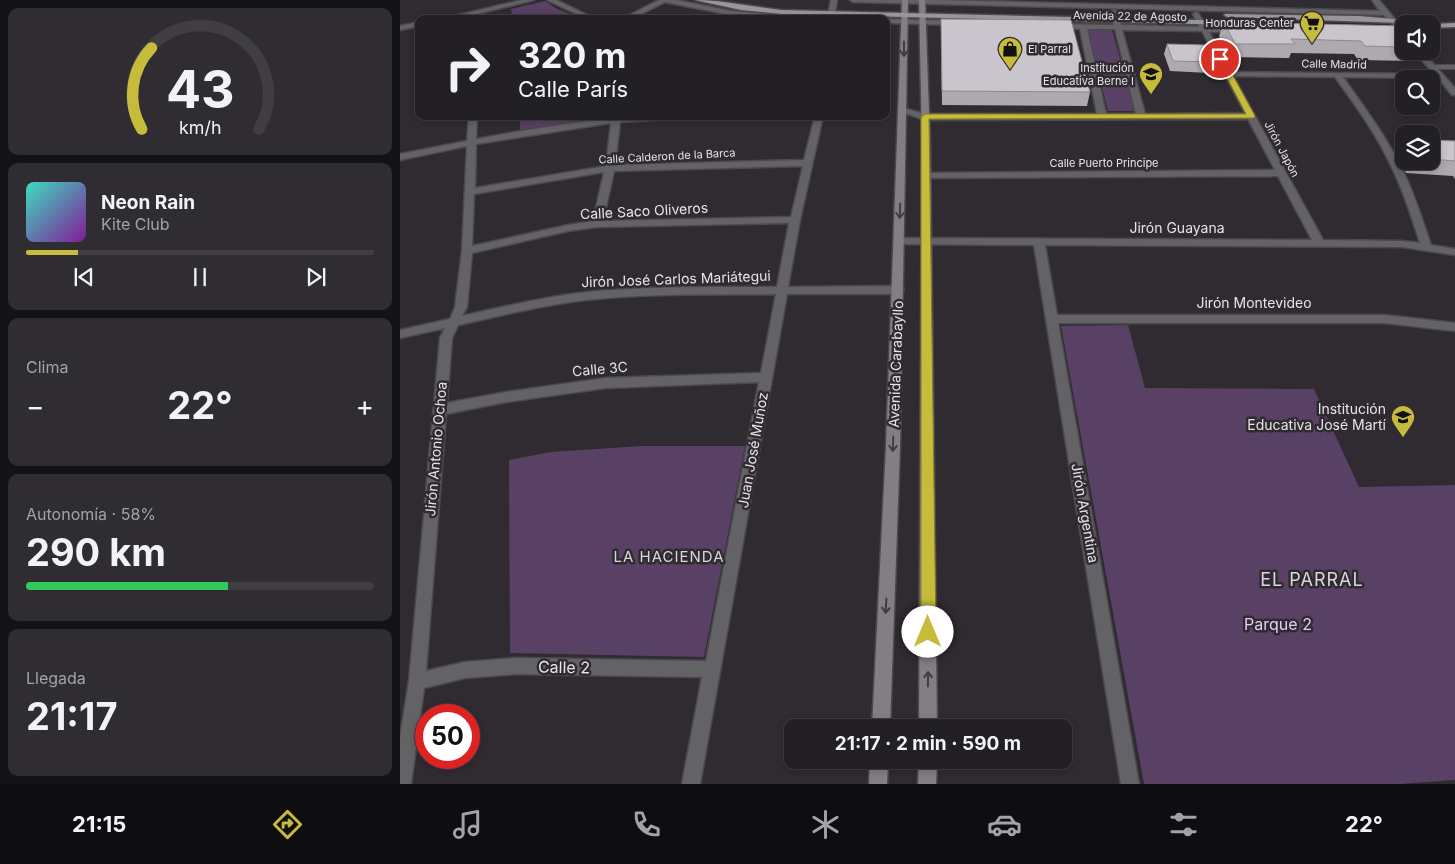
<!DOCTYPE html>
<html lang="es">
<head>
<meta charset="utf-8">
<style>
	:root { --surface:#232025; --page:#2f2d32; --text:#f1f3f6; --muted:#a3a3a7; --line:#403e42; --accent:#c7bb3c }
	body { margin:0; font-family:Inter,sans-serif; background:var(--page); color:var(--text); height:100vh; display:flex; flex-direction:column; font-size:19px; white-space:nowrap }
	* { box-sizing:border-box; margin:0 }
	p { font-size:16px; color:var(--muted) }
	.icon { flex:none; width:28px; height:28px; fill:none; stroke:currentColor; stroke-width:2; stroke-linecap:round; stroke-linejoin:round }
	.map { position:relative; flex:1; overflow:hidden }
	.sheet { display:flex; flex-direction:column; gap:8px; padding:8px; background:#131214; width:400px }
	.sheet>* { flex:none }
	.banner { position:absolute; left:15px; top:15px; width:475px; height:105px; border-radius:10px; box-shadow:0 2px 8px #0003,0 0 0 1px var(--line); background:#232025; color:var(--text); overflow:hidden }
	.fabs { position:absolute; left:995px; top:15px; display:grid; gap:10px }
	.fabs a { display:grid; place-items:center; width:45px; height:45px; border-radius:10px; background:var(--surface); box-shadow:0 2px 8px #0003,0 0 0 1px var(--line); font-size:25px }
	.speed { position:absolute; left:15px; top:704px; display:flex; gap:10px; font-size:25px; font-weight:700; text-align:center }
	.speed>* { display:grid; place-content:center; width:65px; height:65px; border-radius:50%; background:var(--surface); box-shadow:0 2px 8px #0003,0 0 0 1px var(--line); line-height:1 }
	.speed .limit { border:8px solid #d22; background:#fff; color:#111 }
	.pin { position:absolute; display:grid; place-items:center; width:42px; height:42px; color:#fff; margin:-21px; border:2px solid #fff; border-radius:50%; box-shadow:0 1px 5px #0007 }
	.me { position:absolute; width:55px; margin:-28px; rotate:0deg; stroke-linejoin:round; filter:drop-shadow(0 0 4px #0008) }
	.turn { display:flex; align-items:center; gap:18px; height:105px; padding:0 20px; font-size:22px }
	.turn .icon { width:65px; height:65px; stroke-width:2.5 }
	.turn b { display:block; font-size:35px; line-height:42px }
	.big { font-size:38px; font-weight:700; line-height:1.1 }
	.sheet .widget { flex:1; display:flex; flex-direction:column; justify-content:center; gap:8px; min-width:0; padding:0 18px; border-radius:10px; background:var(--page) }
	.sheet .dial { align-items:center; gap:0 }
	.dial svg { height:130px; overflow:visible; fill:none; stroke:var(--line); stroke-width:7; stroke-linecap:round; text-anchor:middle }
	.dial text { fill:var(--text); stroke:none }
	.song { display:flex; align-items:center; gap:15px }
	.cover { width:60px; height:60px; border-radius:8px; background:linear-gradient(135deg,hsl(170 70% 55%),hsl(290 70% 35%)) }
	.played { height:5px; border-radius:2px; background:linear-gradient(90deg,var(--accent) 15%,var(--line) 15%) }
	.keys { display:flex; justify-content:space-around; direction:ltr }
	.heat { display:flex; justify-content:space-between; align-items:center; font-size:28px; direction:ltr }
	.charge { height:8px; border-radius:4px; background:linear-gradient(90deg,#34c759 58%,var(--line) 0) }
	.trip { position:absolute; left:384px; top:719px; width:288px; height:50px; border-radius:10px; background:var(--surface); box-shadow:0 2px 8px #0003,0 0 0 1px var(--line); font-weight:700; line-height:50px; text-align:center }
	.tabs { display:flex; height:80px; justify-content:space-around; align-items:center; background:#0e0d0f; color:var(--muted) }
	.tabs .icon { width:35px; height:35px }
	.tabs .selected { color:var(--accent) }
	.tabs b { font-size:22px; color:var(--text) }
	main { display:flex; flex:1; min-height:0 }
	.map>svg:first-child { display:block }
</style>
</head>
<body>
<main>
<section class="sheet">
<div class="widget dial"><svg viewBox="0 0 100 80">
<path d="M14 69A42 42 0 1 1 86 69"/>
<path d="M14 69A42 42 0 0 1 20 19" stroke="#c7bb3c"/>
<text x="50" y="56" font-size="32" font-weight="700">43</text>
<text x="50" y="72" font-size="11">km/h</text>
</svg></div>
<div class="widget">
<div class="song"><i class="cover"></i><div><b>Neon Rain</b><p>Kite Club</p></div></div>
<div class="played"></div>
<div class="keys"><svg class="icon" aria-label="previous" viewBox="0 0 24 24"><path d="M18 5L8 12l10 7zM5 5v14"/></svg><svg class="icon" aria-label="pause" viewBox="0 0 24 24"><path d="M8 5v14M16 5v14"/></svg><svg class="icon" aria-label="next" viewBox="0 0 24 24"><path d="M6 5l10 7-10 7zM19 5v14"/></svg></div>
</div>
<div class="widget"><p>Clima</p>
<div class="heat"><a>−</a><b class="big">22°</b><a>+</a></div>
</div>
<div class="widget"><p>Autonomía · 58%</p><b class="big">290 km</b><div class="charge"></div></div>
<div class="widget"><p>Llegada</p><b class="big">21:17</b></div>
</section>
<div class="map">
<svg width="1055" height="784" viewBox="0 0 1055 784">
	<rect width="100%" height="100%" fill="#2f2b31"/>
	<g fill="#594065">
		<path d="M145 1 157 9 184 19H113L111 9Z"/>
		<path d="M687 29 712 30 735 111H708Z"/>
		<path d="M120 116H217L120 130Z"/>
		<path d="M728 325 745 388 914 389 959 487 1055 485V780L1000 784H744L661 326Z"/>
		<path d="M241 446H345L304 657 110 653 109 460 151 452Z"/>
	</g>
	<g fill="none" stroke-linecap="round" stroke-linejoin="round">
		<g stroke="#4c494e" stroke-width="2">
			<path id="service" d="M1055 65V69H1032L1029 67 1032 65Z"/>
		</g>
		<g stroke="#4c494e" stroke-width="3">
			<g id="minor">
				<path d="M122 0H134L56 19H42Z"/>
				<path d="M147 0H156L196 19H187Z"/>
				<path d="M259 0H276L331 11 405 17 408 19H376L331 15 265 2 231 19H222Z"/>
				<path d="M431 0H437L434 19H427Z"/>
				<path d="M450 0H537L980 11 972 0H979L1004 30V37L984 15 453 2Z"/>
				<path d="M714 10 717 12 721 25 799 27 793 14 796 12 798 13 807 27 841 28V32H809L831 72 1034 74 1014 51H1022L1055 88V95H1052L1038 78 943 77C964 107 986 136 1002 169 1014 193 1022 219 1031 245L1055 249V255L1002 247 645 245 657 315H985L1055 323V331L985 323H658L739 784H721L634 245 499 244 494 241 499 238 912 240 878 176 523 178 521 176 526 173 875 170 848 119 525 120 499 111 503 108 525 114H697L680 29 656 28 652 26 656 24 714 25 711 12ZM687 29H715L736 114H706ZM722 30 802 31 845 113 745 114ZM833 76 935 77C956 106 977 135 992 168 1004 192 1012 218 1020 243L1002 241 923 240Z"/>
				<path d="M486 19 556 21 560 23 556 25 486 23Z"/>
				<path d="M19 22V26L0 30V26Z"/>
				<path d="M69 116H77L76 139C142 127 207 116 274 116L270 119 220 122 215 165 404 160 415 116H423L400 220 388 287 498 286 504 290 498 294H387L300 784H282L302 677 116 674 65 678 24 688 11 784H0V737L9 681 40 338 45 328 0 338V330L50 319 55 307 62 251 67 146 0 160V154L67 141ZM211 123 206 166 75 188 76 144ZM403 166 391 217 203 221 214 171ZM204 172 193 221 168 225 72 246 74 194ZM389 223 377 287C317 287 257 286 198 291 152 295 107 306 62 316L67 307 72 253 168 231 197 227ZM376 294 361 373 206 378 106 392 47 403 52 338 58 325C104 315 150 303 197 299 256 293 316 295 376 294ZM359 382 306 661 116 658 65 662 26 671 46 414 106 402 206 388Z"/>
			</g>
		</g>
		<g stroke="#4c494e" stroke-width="3">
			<g id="secondary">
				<path d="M502 0H508L500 446 490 728H472L486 446Z"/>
				<path d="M519 0H525L530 141 537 728H519L522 141Z"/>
				<path d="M470 760H488L487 784H469Z"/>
				<path d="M519 760H537L536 784H518Z"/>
			</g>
		</g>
		<g stroke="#4c494e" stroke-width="3">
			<g id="primary">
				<path d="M295 0C322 0 353 7 381 10L839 21 843 23 839 25 381 14 341 10Z"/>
				<path d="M825 14 959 16 1027 22 1030 24 827 17 824 15Z"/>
				<path d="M1055 23V27L1031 28V24Z"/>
			</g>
		</g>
		<use href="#service" fill="#636264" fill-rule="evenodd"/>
		<use href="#minor" fill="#636264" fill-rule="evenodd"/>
		<use href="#secondary" fill="#827f83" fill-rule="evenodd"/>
		<use href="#primary" fill="#99959b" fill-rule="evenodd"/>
	</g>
	<g fill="#aea9af">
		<path d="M541 19 690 92 687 106 542 105Z"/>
		<path d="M824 22 1004 27V51H1019L1014 61 958 60 954 54 891 53 889 58 830 57 819 36Z"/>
		<path d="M767 44 812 62 809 73 770 71 764 54Z"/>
		<path d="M1031 140 1055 141V179L1053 176 1006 173 997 154 1004 142V161H1031Z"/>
	</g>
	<g fill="#cac5cc" stroke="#8d8a8f">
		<path d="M541 19 671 20 690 92 542 91Z"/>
		<path d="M824 22 1003 26 1004 27V47L965 46 961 41 891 39 895 44H835Z"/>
		<path d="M767 44 806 45 812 62 773 61Z"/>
		<path d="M1031 140 1055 141V161L1031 159Z"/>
	</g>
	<defs><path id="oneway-shaft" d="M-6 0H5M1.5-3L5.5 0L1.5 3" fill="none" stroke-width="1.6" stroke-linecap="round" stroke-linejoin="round" transform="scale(1.25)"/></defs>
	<g stroke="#403c41">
		<use href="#oneway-shaft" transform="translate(504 49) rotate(90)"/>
		<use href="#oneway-shaft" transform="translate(500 211) rotate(92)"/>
		<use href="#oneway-shaft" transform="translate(493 444) rotate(92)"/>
		<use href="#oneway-shaft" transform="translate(486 606) rotate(93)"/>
		<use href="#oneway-shaft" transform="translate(528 679) rotate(-89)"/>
	</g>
	<path fill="#c7bb3c" stroke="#817a27" d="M818 57 824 59 855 116 854 118 529 119 536 632 533 637 528 639 523 637 521 632V117L525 114H846L817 59Z"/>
	<defs>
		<g id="supermarket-pin" transform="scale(1.25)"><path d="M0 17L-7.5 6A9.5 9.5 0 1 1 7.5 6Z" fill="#c7bb3c" stroke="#2f2b31"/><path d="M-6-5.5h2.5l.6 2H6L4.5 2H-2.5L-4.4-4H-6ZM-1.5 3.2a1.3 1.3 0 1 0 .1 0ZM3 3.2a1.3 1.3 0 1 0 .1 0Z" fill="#111"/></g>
		<g id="shop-pin" transform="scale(1.25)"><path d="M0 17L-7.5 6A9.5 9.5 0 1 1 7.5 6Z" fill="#c7bb3c" stroke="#2f2b31"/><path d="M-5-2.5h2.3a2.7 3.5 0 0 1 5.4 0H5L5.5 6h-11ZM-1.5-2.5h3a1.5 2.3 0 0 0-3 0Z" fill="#111"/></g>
		<g id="school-pin" transform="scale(1.25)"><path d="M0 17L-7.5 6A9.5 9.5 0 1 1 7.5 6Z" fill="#c7bb3c" stroke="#2f2b31"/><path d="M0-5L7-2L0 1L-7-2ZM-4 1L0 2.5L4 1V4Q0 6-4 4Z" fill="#111"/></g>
	</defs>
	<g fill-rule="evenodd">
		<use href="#supermarket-pin" x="912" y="23"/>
		<use href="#shop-pin" x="610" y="49"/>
		<use href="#school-pin" x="751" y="74"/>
		<use href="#school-pin" x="1003" y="417"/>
	</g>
	<g text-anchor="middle" stroke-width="5" stroke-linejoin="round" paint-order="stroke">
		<g font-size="11" fill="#e6e4e8" stroke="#2f2b31">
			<text transform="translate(730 16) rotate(1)" y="4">Avenida 22 de Agosto</text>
			<text transform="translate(934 64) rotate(1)" y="4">Calle Madrid</text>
			<text transform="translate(882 149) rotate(62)" y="4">Jirón Japón</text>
			<text transform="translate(267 156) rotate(-3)" y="4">Calle Calderon de la Barca</text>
			<text x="704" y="167">Calle Puerto Principe</text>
		</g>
		<g font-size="11" fill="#e6e4e8" stroke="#2f2b31" text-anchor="end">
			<text x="894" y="27">Honduras Center</text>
			<text x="628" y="53" text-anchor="start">El Parral</text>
			<text x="734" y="72">Institución<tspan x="734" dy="13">Educativa Berne I</tspan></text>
		</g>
		<g font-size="14" fill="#e6e4e8" stroke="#2f2b31">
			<text transform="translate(244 211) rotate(-3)" y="5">Calle Saco Oliveros</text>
			<text x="777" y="233">Jirón Guayana</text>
			<text transform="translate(276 279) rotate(-2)" y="5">Jirón José Carlos Mariátegui</text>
			<text x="854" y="308">Jirón Montevideo</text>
			<text transform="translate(496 364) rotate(-88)" y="5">Avenida Carabayllo</text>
			<text transform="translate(200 369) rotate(-5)" y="5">Calle 3C</text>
			<text transform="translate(36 449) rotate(-85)" y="5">Jirón Antonio Ochoa</text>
			<text transform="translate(353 450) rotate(-80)" y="5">Juan José Muñoz</text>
			<text transform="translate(685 513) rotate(80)" y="5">Jirón Argentina</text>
		</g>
		<g font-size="14" fill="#e6e4e8" stroke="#2f2b31" text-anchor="end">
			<text x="986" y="414">Institución<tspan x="986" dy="16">Educativa José Martí</tspan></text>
		</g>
		<g font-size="15" letter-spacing="1" fill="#dad6dd" stroke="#2f2b31">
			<text x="269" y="562">LA HACIENDA</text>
		</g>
		<g font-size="16" fill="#e7caf6" stroke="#2f2b31">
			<text x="878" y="630">Parque 2</text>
		</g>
		<g font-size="16" fill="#e6e4e8" stroke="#2f2b31">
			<text transform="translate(164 667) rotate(1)" y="6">Calle 2</text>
		</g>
		<g font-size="18" letter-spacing="1" fill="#dad6dd" stroke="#2f2b31">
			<text x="912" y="586">EL PARRAL</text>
		</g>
	</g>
</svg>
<div class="fabs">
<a><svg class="icon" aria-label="sound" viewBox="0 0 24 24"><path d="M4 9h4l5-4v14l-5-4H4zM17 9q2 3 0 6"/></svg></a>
<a><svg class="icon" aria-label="search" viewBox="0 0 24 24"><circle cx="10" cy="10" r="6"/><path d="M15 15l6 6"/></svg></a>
<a><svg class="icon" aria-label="layers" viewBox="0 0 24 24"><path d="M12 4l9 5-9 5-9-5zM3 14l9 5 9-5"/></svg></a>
</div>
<div class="speed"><div class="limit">50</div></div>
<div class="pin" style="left:820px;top:59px;background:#d93025"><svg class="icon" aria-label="arrive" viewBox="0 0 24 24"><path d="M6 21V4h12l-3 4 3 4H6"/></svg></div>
<svg class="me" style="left:528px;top:632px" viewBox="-20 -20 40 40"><circle r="19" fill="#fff"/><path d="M0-13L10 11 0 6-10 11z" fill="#c7bb3c"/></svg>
<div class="trip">21:17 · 2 min · 590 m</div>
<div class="banner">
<div class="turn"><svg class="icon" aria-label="right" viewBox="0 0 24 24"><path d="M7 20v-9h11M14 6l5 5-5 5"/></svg><div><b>320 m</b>Calle París</div></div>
</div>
</div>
</main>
<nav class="tabs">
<b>21:15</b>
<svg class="icon selected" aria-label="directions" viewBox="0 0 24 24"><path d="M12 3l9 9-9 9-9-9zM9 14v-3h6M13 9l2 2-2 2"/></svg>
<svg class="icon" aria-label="music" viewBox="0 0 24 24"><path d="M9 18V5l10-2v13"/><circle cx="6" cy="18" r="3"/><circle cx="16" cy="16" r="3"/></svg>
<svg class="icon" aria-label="phone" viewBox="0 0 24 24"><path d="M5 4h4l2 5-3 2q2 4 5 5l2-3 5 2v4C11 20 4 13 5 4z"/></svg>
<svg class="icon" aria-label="climate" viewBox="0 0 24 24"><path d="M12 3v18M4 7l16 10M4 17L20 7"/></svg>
<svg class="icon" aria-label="car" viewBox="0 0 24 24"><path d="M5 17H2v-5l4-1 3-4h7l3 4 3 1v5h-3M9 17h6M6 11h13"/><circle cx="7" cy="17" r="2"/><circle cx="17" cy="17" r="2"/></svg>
<svg class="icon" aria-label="filters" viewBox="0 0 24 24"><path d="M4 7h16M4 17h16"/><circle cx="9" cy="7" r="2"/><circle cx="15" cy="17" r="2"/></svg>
<b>22°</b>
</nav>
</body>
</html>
